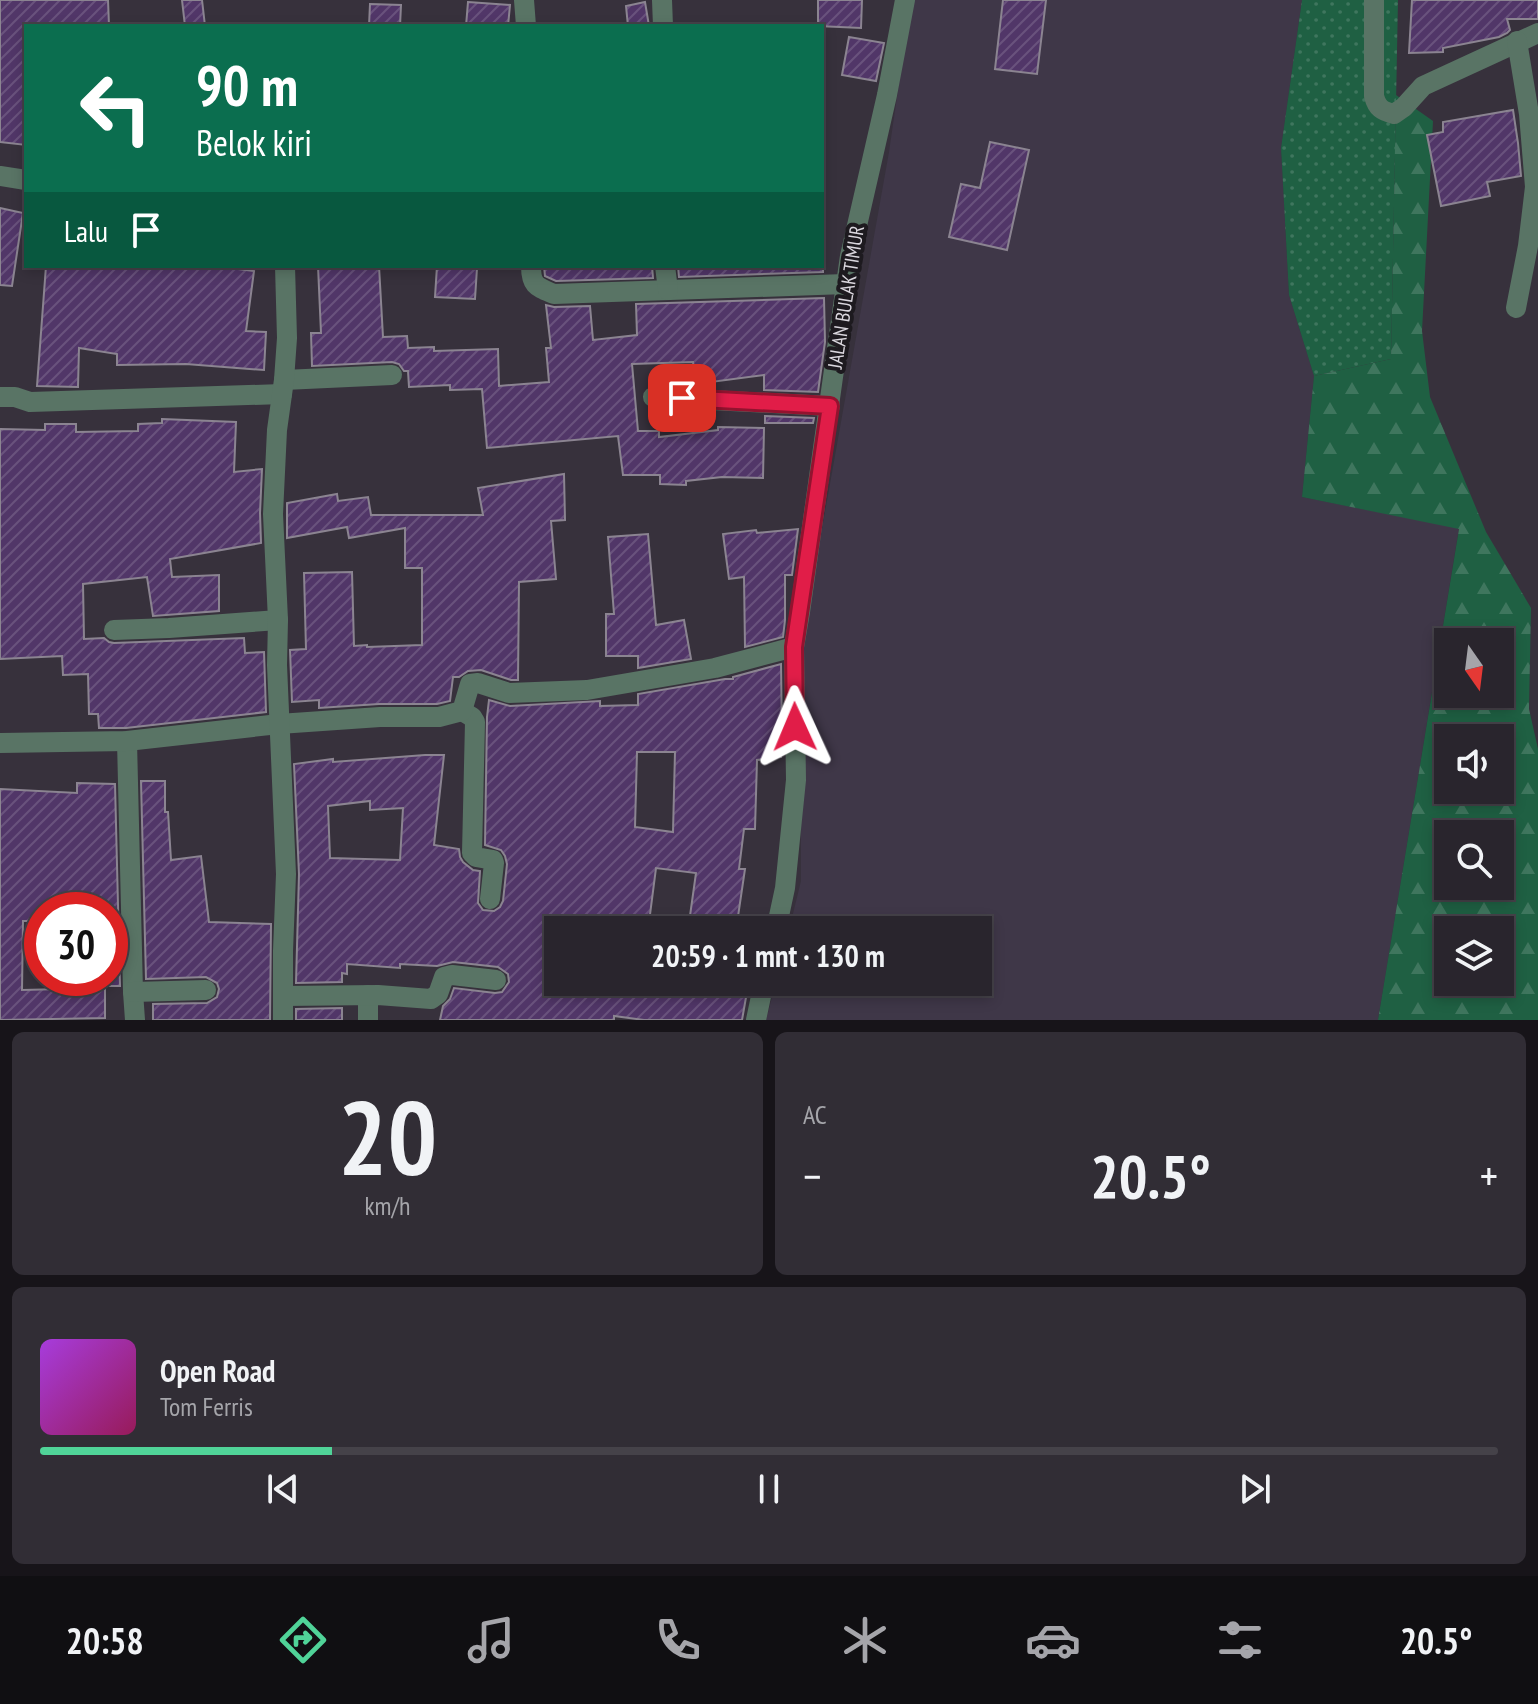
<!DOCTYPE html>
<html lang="id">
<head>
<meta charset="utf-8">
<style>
	:root { --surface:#29252d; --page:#312d35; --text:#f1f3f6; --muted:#a5a5aa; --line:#454249; --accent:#50d398 }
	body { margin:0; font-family:"PT Sans Narrow",sans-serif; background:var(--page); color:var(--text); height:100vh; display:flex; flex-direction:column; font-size:30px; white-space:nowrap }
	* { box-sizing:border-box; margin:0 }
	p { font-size:26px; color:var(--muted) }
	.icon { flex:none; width:44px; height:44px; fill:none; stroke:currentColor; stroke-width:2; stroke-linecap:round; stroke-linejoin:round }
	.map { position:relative; height:1020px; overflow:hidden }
	.side { display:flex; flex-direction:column; gap:12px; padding:12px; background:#171419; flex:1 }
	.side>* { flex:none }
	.banner { position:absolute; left:24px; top:24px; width:800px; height:244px; border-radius:0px; box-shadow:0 4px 12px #0003,0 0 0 2px var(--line); background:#0b6e4f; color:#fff; overflow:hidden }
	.needle { width:52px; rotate:166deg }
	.tools { position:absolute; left:1434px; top:628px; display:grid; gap:16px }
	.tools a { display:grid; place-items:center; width:80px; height:80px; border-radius:0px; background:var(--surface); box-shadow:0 4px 12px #0003,0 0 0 2px var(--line); font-size:40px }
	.speed { position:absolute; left:24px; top:892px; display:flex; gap:16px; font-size:40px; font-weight:700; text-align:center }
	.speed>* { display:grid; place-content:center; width:104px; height:104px; border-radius:50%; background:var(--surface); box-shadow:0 4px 12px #0003,0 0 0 2px var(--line); line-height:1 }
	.speed .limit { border:12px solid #d22; background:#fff; color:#111 }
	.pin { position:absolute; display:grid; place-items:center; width:68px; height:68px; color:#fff; margin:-34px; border-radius:16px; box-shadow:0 4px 12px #0006 }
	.me { position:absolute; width:88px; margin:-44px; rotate:359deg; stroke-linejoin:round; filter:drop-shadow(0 0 6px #0008) }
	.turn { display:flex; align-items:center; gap:28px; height:168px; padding:0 40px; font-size:36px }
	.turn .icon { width:104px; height:104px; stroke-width:2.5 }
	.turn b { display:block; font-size:56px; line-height:68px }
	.then { display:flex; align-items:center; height:76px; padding:0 40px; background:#0003; gap:16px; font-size:30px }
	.big { font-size:60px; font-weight:700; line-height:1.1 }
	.side .widget { flex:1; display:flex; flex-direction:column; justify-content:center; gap:12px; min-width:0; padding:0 28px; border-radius:12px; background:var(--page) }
	.side .dial { align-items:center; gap:0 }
	.dial b { font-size:104px; line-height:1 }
	.song { display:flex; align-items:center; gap:24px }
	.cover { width:96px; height:96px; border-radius:12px; background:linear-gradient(135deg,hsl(280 70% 55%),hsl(330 70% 35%)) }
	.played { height:8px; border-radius:4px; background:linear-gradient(90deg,var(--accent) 20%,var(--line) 20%) }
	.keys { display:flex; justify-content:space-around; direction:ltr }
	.heat { display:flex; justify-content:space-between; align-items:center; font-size:44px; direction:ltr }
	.side .tiles { flex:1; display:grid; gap:12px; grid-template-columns:1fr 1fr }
	.widget:last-child { grid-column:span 2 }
	.trip { position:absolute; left:544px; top:916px; width:448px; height:80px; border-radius:0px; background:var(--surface); box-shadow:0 4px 12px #0003,0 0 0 2px var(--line); font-weight:700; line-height:80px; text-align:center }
	.tab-bar { display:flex; height:128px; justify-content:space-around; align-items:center; background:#100f12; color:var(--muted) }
	.tab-bar .icon { width:56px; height:56px }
	.tab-bar .active { color:var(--accent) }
	.tab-bar b { font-size:36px; color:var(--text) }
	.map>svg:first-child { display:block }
</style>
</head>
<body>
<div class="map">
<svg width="1538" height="1020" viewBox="0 0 1538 1020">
	<defs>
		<pattern id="green-dots" width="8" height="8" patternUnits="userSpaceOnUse" patternTransform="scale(2)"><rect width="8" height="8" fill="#1f6043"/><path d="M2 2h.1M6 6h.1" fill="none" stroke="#3f765e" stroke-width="1.8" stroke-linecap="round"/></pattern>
		<pattern id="forest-firs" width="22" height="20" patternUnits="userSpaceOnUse" patternTransform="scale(2)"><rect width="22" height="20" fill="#1f6043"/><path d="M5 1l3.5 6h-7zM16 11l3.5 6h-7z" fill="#3f765e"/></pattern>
		<pattern id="building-hatch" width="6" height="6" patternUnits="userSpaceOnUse" patternTransform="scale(2)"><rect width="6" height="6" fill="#513668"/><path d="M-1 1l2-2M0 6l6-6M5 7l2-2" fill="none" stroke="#69527d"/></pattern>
	</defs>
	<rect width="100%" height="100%" fill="#37313c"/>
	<path fill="#3f3748" d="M911 0H1302L1281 148 1289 295 1314 376 1302 497 1459 528 1378 1020H766L776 982H978V930H789L801 881V647L889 152Z"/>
	<path fill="url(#green-dots)" d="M1302 0H1398L1391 359 1314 376 1289 295 1281 148Z"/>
	<path fill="url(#forest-firs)" fill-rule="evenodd" d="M1396 95 1433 121 1422 331 1430 397 1486 532 1531 608 1529 709 1538 749V1020H1378L1459 529 1302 497 1314 376 1391 359ZM1448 642H1500V694H1448ZM1448 738H1500V790H1448ZM1448 834H1500V886H1448ZM1448 930H1500V982H1448Z"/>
	<g fill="url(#building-hatch)" stroke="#8b8491" stroke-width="2" fill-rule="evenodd">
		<path d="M0 0H108L109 26H26V145L0 142Z"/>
		<path d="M182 0H202L205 26H185Z"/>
		<path d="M818 0H862L861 28 818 26Z"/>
		<path d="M1003 0H1046L1037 74 995 69Z"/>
		<path d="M1412 0H1538V19H1507L1510 30 1507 33 1499 37 1443 48V52L1409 53Z"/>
		<path d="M468 2 510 5 508 26H466Z"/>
		<path d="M645 2 649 26H628L626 6Z"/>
		<path d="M370 4 401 5 400 26H369Z"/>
		<path d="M849 37 884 43 876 81 842 75Z"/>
		<path d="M1513 110 1518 143 1521 176 1487 182 1490 196 1441 206 1427 135 1443 132V122Z"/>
		<path d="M990 142 1029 150 1007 250 949 237 961 184 980 188Z"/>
		<path d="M0 208 23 213 12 286 0 285Z"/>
		<path d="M46 266H214L254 271 246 331 266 332 264 370 186 364 117 365V354L79 348 78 387 37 386Z"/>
		<path d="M318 266H379L383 337 407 336 408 348 434 347V351L498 349 499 386 549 382 546 348H551L546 305 554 307 590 306 593 340 637 335 636 304 824 298 825 342 818 392 764 390V375L696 384 693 362 632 364 638 431H659V437L718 430V427L764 428 763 478 722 477 686 481V485L660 484V475H623L618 436 487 448 482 389 450 390V385L409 387 408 371H404L399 364 392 362 312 366 311 333H321Z"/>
		<path d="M437 266 477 268 475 299 435 297Z"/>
		<path d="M544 266H652L653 278 556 281 545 276Z"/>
		<path d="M678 266H823V272L679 277Z"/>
		<path d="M765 416 814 418 813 423H765Z"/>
		<path d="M162 419 236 422 234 472 262 469 260 513 261 543 170 559 172 577 219 575V611L153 616 147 577 83 584 84 639 104 638 109 642 114 643 244 638 245 653 264 652 266 712 126 728H99L98 714H89L88 674 63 675 62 656 0 659V429L45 430V424H76V432L138 431V424L162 423Z"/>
		<path d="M564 474 565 520 551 521 556 579 519 582 518 680H511L481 670 468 671 459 677H453L450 701 437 704H379L319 708V700L292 702 290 650 306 649 304 573 352 572 354 646 367 645V647L422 645V568H405V528L349 538 347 527 287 538V503L337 494 338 501 368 497 371 515H483L478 488Z"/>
		<path d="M798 529 792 575H785V620L783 637 745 647 744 577 729 579 723 534 756 530 757 533Z"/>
		<path d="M648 534 656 625 684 620 691 659 638 668V656H606V614H614L608 537Z"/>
		<path d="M781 664 782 737H779L781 757 757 760 755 829H744L739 869H745L736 930H688L696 873 656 868 648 930H558V982H594L649 989 650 982H724L748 986 742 1020H644L614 1016V1020H440L443 1006 450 999 454 988 495 993 502 992 509 982 508 974 498 967 453 962 437 966 400 964V968L347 964V974L342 973V982L296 983 299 874 294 764 333 759V762L425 755H444L434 845 459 849 460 857 463 862 473 870 480 871 478 903 483 910 494 911 500 907 503 901 507 864 505 856 501 850 485 845 487 717 489 700 510 706 600 701V706L638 705V694L725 679H733V677ZM637 752H675L673 832 635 827ZM370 801V810L403 808 400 860 330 858 328 806Z"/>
		<path d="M141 781H165V812H168L171 860 201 856 209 922 271 924 270 1020H153V1004L207 1003 217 997 219 989 217 983 206 977 146 979Z"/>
		<path d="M77 783 115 784 120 986H110V910H42V921H23L22 990 63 989V978H105V1018L0 1020V789L77 793Z"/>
		<path d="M342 1008V1020H296V1009Z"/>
	</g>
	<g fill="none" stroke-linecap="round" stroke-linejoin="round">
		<g stroke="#597465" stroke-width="20">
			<path d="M524 0 526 26"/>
			<path d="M662 0 663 26"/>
			<path d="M1374 0V96C1377 108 1382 111 1394 114L1404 107 1423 86 1538 33"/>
			<path d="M0 176 26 180"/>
			<path d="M531 266C531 286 537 287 554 294L846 284"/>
			<path d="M665 266 668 290"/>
			<path d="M1516 308 1528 246 1535 187 1529 114 1517 41"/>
			<path d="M284 380 392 375"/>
			<path d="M0 397H15L30 402 282 394"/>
			<path d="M653 397 830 406"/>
			<path d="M114 630 169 628 278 620"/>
			<path d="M462 711 472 717 475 722 472 853 476 857 493 860 494 863 490 899"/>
			<path d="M127 741 133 992 135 1020"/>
			<path d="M0 743 127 741 279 724 380 717H439L462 711 470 684 478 683 509 693 587 690 715 668 794 647"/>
			<path d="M776 930 785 888 796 780 794 647 800 612 850 256 887 95 905 0"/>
			<path d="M133 992 206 990"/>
			<path d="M368 995V1020"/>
			<path d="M283 996 378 995 431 999 438 994 444 977 452 975 496 980"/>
			<path d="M283 1020V951L286 874 277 665 278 620 273 514 277 430 284 380 287 338 285 266"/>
			<path d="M756 1020 764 982"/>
		</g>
	</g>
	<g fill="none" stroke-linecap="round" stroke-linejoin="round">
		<g stroke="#92132f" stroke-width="20">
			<path id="route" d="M682 398 830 406 794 647 795 727"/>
		</g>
		<use href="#route" stroke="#e11d48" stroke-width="14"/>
	</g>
	<g text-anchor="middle" stroke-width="8" stroke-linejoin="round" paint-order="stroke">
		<g font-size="20" fill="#dad7de" stroke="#1d1a1f">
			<text transform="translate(846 297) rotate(-81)" y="7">JALAN BULAK TIMUR</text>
		</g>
	</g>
</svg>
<div class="tools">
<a><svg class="needle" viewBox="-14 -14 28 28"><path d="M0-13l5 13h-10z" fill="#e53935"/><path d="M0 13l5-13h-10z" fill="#a5a5aa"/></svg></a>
<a><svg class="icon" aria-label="sound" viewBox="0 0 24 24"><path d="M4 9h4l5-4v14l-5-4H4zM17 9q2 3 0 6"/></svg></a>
<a><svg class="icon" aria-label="search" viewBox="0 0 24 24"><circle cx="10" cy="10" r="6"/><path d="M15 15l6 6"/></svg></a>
<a><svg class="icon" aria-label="layers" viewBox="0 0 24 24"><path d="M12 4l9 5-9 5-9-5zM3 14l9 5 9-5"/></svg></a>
</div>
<div class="speed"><div class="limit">30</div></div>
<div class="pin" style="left:682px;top:398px;background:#d93025"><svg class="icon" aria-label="arrive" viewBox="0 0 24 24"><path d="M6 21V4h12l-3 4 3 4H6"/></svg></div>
<svg class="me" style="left:795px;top:727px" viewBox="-20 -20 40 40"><path d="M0-17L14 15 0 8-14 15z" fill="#e11d48" stroke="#fff" stroke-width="4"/></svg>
<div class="trip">20:59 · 1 mnt · 130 m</div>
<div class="banner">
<div class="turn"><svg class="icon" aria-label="left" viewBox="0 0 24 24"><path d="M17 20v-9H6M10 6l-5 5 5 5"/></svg><div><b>90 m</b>Belok kiri</div></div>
<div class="then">Lalu<svg class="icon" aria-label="arrive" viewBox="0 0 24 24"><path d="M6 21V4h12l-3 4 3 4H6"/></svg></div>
</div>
</div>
<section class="side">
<div class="tiles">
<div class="widget dial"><b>20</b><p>km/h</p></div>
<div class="widget"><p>AC</p>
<div class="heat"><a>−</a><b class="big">20.5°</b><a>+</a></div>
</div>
<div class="widget">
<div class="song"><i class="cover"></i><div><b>Open Road</b><p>Tom Ferris</p></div></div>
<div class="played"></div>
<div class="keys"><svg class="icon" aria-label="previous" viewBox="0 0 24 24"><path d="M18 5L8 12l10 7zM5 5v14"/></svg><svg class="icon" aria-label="pause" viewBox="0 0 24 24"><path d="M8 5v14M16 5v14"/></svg><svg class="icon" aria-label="next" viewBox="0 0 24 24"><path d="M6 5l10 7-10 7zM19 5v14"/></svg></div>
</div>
</div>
</section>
<nav class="tab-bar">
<b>20:58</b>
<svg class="icon active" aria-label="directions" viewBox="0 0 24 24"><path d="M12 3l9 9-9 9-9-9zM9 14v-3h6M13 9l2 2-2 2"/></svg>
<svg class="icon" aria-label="music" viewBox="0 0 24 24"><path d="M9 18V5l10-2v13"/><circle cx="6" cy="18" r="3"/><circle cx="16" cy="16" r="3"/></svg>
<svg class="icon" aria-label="phone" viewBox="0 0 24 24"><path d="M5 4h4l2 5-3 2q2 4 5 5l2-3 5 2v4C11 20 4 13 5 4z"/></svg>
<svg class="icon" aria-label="climate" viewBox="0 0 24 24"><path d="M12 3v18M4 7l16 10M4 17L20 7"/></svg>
<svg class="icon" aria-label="car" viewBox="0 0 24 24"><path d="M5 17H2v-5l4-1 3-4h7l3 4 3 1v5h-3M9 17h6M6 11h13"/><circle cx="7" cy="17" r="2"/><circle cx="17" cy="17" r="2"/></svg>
<svg class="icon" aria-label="filters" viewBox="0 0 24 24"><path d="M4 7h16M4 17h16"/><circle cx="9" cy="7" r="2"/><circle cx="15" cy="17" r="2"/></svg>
<b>20.5°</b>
</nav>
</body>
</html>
